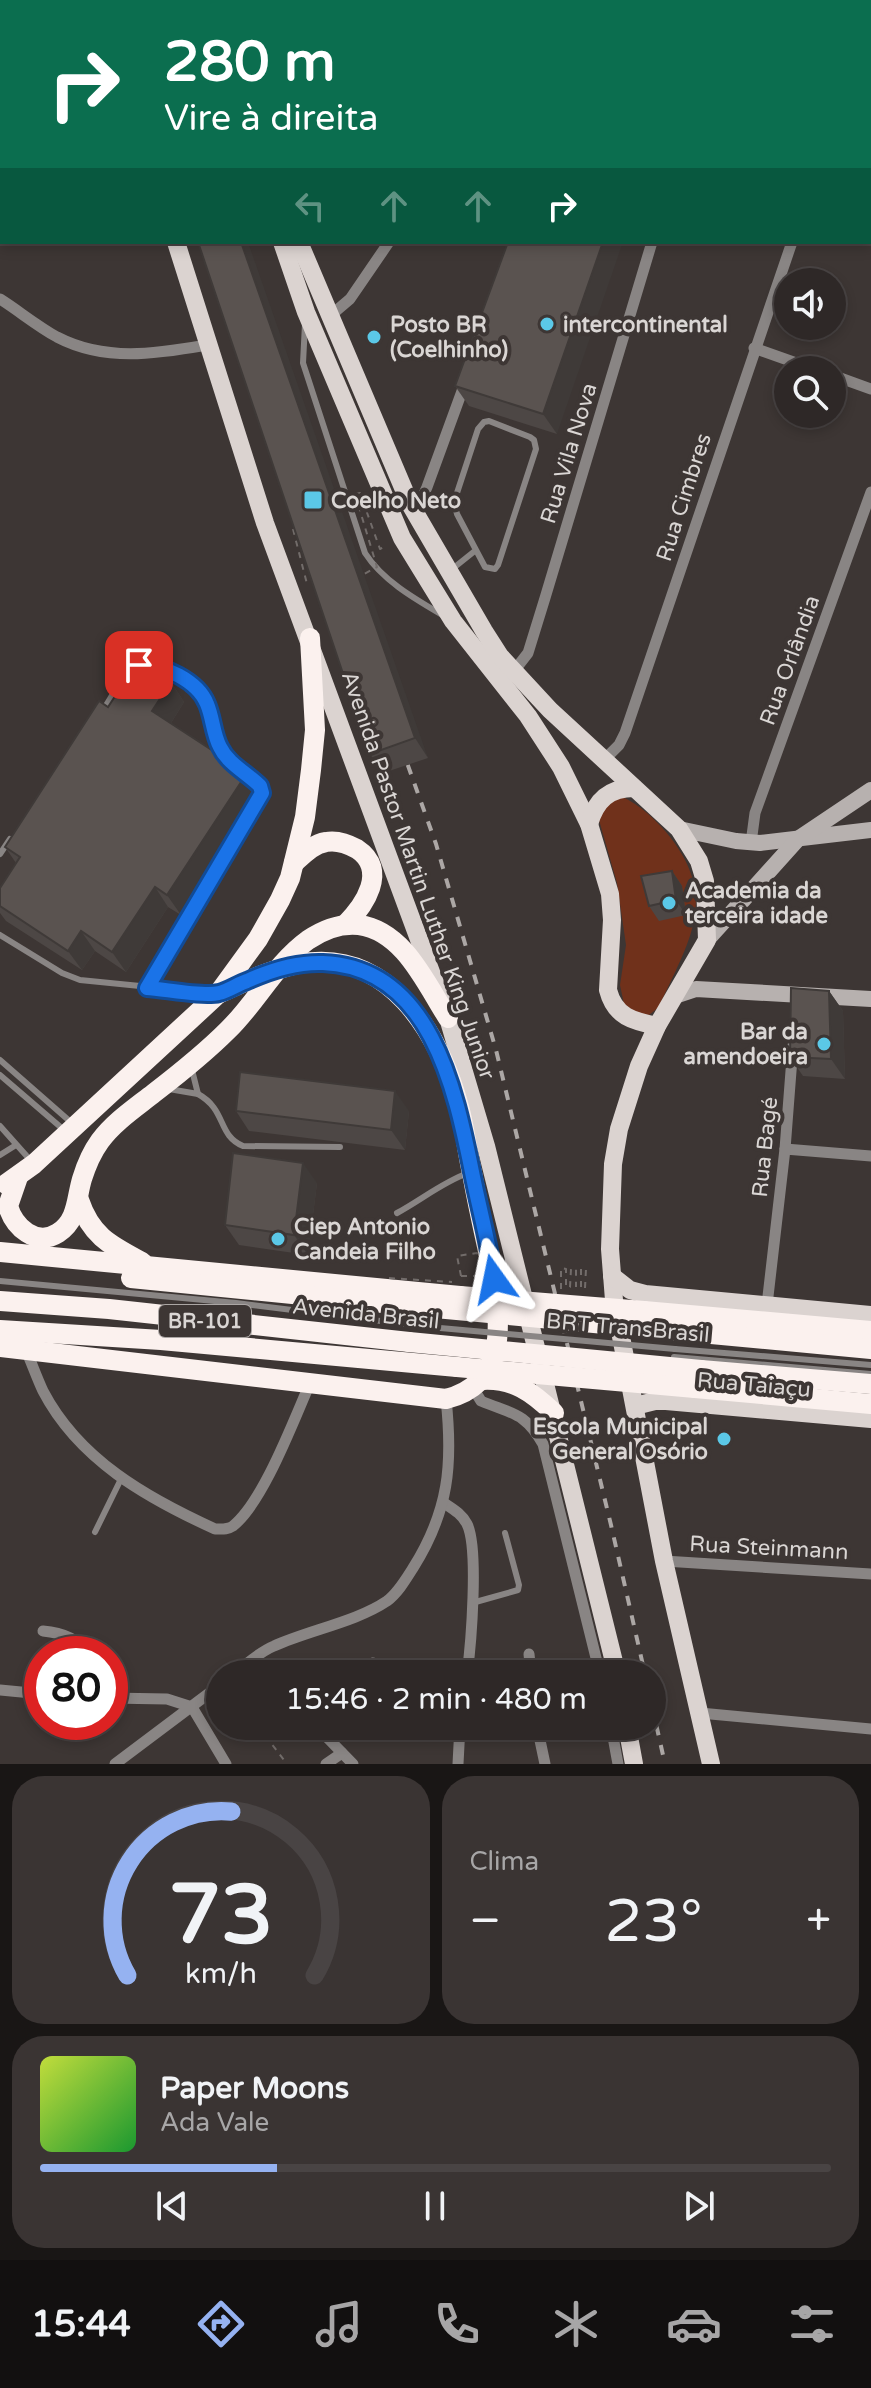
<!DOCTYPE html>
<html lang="pt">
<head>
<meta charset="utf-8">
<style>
	:root { --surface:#2e2827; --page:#3a3433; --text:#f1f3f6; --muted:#a7a6a7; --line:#494444; --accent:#95b2f1 }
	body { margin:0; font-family:"Varela Round",sans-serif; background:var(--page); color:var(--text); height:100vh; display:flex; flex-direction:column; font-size:30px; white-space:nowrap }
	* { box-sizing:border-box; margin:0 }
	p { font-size:26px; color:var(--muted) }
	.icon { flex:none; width:44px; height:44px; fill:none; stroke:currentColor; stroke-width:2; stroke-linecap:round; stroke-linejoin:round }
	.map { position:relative; height:1764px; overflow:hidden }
	.side { display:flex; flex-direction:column; gap:12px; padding:12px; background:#191615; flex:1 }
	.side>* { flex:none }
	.banner { position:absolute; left:0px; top:0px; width:872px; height:244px; box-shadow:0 4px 12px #0003,0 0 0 2px var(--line); background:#0b6e4f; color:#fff; overflow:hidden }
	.tools { position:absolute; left:774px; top:268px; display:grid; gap:16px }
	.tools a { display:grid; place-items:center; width:72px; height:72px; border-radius:50%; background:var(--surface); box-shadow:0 4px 12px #0003,0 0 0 2px var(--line); font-size:40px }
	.speed { position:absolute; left:24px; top:1636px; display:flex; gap:16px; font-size:40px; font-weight:700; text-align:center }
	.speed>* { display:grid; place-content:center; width:104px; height:104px; border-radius:50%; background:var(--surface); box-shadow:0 4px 12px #0003,0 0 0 2px var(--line); line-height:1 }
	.speed .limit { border:12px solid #d22; background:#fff; color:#111 }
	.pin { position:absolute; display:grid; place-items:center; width:68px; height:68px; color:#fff; margin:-34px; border-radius:16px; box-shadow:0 4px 12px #0006 }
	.me { position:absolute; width:88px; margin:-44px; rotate:348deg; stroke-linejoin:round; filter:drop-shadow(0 0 6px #0008) }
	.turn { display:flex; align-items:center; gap:28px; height:168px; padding:0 32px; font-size:36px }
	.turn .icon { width:104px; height:104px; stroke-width:2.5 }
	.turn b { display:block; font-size:56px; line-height:68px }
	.lanes { display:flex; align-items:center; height:76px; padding:0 32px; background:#0003; justify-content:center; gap:40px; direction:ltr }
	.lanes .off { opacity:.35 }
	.big { font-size:60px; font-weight:600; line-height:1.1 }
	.side .tile { flex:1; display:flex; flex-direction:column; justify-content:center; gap:12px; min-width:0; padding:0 28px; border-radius:32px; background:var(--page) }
	.side .dial { align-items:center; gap:0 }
	.dial svg { height:208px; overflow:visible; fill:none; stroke:var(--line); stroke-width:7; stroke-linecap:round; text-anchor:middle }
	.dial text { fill:var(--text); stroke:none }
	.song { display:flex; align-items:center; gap:24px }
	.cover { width:96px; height:96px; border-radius:12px; background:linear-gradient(135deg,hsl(70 70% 55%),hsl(130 70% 35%)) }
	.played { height:8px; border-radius:4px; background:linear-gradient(90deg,var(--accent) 30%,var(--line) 30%) }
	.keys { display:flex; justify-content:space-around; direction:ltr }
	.heat { display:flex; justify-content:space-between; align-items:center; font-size:44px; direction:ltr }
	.side .tiles { flex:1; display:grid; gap:12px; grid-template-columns:1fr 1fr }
	.tile:last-child { grid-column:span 2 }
	.trip { position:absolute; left:206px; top:1660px; width:460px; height:80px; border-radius:40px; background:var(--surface); box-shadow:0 4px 12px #0003,0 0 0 2px var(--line); font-weight:600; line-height:80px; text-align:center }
	.menu { display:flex; height:128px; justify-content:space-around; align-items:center; background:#121010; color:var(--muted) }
	.menu .icon { width:56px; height:56px }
	.menu .selected { color:var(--accent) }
	.menu b { font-size:36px; color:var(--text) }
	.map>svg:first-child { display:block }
</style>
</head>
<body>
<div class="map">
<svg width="871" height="1764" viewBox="0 0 871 1764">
	<rect width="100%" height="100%" fill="#3d3634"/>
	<path fill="#70311b" d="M613 793C634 800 651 815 666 832 721 898 689 940 659 1007L649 1015 636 1013 624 1004 620 985 626 945 617 883 599 820Z"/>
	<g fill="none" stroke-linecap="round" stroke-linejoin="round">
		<g stroke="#726c6a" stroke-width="2" stroke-dasharray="6 6" stroke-linecap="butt">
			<path d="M356 494 360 493 380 549 386 546"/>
			<path d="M293 529 307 584"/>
			<path d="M461 1276H476"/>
			<path d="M581 1287V1269H586"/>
			<path d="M561 1289V1268L566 1269V1287H570L571 1269H576V1287"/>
			<path d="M258 1726 287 1764"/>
		</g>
		<g stroke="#898584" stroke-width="6">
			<path d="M305 324 303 363 365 553C383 581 415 599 444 616"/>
			<path d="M451 570 476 550 485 567 495 569 498 565 536 449 534 440 530 437 489 421 484 422 478 429 454 502 457 514 476 550"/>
			<path d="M103 710C112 697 123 672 138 666 160 657 201 686 209 706 214 720 214 736 221 748 231 766 257 774 262 793L147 988"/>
			<path d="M0 854 10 839"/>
			<path d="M0 935 62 973 80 980 210 993"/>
			<path d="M0 1060 73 1124"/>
			<path d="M0 1075 64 1130"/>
			<path d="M169 1089 198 1094 192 1070"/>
			<path d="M198 1094C227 1110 217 1135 243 1146L340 1147"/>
			<path d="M0 1126 32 1162"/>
			<path d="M0 1155 16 1145"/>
			<path d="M397 1213C421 1200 443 1182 468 1173"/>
			<path d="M0 1281 236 1303 429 1327"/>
			<path d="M675 1349 871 1365"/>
			<path d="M674 1357 871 1374"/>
			<path d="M95 1532 121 1479"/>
			<path d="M472 1603 518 1590 519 1585 505 1533"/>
		</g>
		<g stroke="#898584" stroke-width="11">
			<path d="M549 2 555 0"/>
			<path d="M728 2 729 0"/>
			<path d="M870 23 871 21"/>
			<path d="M0 299C19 311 37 326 57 337 105 362 155 354 207 345"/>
			<path d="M330 316 350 299 389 242"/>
			<path d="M754 348 816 370"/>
			<path d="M832 375 871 389"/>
			<path d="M410 504 424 494 427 487 465 383"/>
			<path d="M514 671 528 653 545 598 652 242"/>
			<path d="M604 760 619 745 625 733 792 242"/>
			<path d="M751 843 755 813 871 492"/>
			<path d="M785 1149 871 1156"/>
			<path d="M767 1305 785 1149 793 1045"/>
			<path d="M26 1350C32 1364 37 1378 43 1391 79 1460 147 1498 215 1529 222 1529 227 1530 233 1526 264 1501 294 1419 311 1381"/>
			<path d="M473 1388 481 1401C512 1414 525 1412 543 1444L600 1674"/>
			<path d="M444 1503C453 1509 462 1514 467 1524 479 1548 471 1645 467 1674"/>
			<path d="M664 1561 871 1574"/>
			<path d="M43 1631C64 1633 77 1639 92 1654"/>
			<path d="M529 1654 531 1674"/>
			<path d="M373 1663 389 1674"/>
			<path d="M234 1674C247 1664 259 1652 274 1646 309 1630 356 1622 387 1601 398 1593 406 1579 413 1568 449 1511 453 1464 446 1399"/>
			<path d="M0 1690 42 1694"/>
			<path d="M110 1698 167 1699 192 1707 226 1764"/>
			<path d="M700 1713 871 1729"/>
			<path d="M316 1726 353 1764"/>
			<path d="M537 1726 545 1764"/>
			<path d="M611 1726 618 1764"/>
			<path d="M115 1764 220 1685"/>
			<path d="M326 1764 342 1753"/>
			<path d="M458 1764 460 1726"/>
		</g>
		<g stroke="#b7b1af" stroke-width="16">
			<path d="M679 829 736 841 760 843 871 830"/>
			<path d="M707 940 798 839 871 790"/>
			<path d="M675 996 696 989 871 999"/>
		</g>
		<g stroke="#dbd3d0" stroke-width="18">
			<path d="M128 0V2"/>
			<path d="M235 0V2"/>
			<path d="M176 242 265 523 448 1018 486 1146 617 1674"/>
			<path d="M282 242 306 312 402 538 453 621 528 716 561 767 589 824 610 894 612 920 608 990C615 1017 633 1021 657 1026"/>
			<path d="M299 242 410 504 484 631 500 656 550 710 679 829 699 861 705 881 707 940 657 1026 639 1066 619 1129 613 1164 610 1249 614 1300 664 1561 711 1764"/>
			<path d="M589 824C596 800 609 788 634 788"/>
			<path d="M612 1276 630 1290 645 1294 871 1315"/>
			<path d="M635 1406 655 1401H666L871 1419"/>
			<path d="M627 1726 634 1764"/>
		</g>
		<g stroke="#fbf1ee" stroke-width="20">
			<path d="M294 863C303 855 313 844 326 842 336 840 348 844 357 849 389 870 364 906 345 925"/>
			<path d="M18 1177 8 1206C14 1227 36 1247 58 1233 78 1220 76 1199 82 1179 86 1166 92 1152 100 1141 114 1122 135 1108 154 1093 180 1073 205 1053 228 1030 257 1002 275 964 308 940 324 929 340 923 359 925 404 931 426 984 448 1018"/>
			<path d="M6 1184 34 1164 218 994 258 939 280 900 290 878 305 817 311 770 315 730 310 638"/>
			<path d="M79 1200C91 1236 110 1245 142 1262"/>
			<path d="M0 1252 460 1296"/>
			<path d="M131 1278 403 1305"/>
			<path d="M0 1301 109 1309 409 1342"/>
			<path d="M644 1311 871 1331"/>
			<path d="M0 1330 161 1340 457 1367"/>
			<path d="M679 1331 871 1349"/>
			<path d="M0 1347 446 1399C507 1384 501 1324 493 1275 486 1241 478 1207 472 1173 467 1151 465 1128 459 1107 439 1032 388 947 298 964 270 970 244 982 218 994"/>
			<path d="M701 1370 871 1384"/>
			<path d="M482 1380C513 1378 532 1392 554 1413"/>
			<path d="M695 1388 871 1404"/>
		</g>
		<g stroke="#aca7a5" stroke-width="4" stroke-dasharray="10 10" stroke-linecap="butt">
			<path d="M187 0V2"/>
			<path d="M401 746 436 844 496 1050 611 1525 645 1674"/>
			<path d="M652 1706 665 1764"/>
		</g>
		<g stroke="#726c6a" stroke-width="2" stroke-dasharray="6 6" stroke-linecap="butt">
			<path d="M355 494 377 567 364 574"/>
			<path d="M461 1276 457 1256 477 1253 481 1279"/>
			<path d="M389 1278 452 1282"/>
			<path d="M585 1288 586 1269"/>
		</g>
		<path stroke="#898584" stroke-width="6" d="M429 1327 675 1349"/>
		<g stroke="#fbf1ee" stroke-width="20">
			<path d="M460 1296 644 1311"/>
			<path d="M403 1305 679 1331"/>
			<path d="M409 1342 701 1370"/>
			<path d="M457 1367 695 1388"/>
		</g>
	</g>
	<g fill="#4d4745">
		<path d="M198 242 428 758 383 773 370 754Z"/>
		<path d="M508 242 557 434 469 406 455 386Z"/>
		<path d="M171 682 184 702 171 723 247 773 261 792 181 915 168 907 126 972 95 951 82 970 6 921 0 913V888L16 863 5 847 108 707Z"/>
		<path d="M672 871 682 886 686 915 659 921 649 906Z"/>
		<path d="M829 991 843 1011 845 1079 803 1076 790 1057Z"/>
		<path d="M236 1111H409L405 1150 249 1131Z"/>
		<path d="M317 1183 308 1255 239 1245 225 1225Z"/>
	</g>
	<g fill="#3f3a38">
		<path d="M241 242H248L428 758 415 738Z"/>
		<path d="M603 242H623L557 434 543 414Z"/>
		<path d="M171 682 184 702 166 731 152 711Z"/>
		<path d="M247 773 261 792 181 915 167 895Z"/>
		<path d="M672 871 682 886 686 915 676 900Z"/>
		<path d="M155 887 168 907 126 972 112 952Z"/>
		<path d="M81 931 95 951 82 970 68 951Z"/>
		<path d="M829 991 843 1011 845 1079 831 1059Z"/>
		<path d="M395 1091 409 1111 405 1150 391 1130Z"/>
		<path d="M303 1163 317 1183 308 1255 294 1235Z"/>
	</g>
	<g fill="#5a5350" stroke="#3f3a38" stroke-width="2">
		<path d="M198 242H241L415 738 370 754Z"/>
		<path d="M508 242H603L543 414 455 386Z"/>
		<path d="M138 661 171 682 152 711 247 773 167 895 155 887 112 952 81 931 68 951 0 906V888L20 857 5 847 99 701 108 707Z"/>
		<path d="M672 871 676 900 649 906 641 876Z"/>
		<path d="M791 988 829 991 831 1059 790 1057Z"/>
		<path d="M240 1072 395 1091 391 1130 236 1111Z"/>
		<path d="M233 1153 303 1163 294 1235 225 1225Z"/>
	</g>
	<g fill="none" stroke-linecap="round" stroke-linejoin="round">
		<g stroke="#114b97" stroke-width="20">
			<path id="route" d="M139 665C163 664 198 681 207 704 213 718 213 734 220 747 228 764 247 773 260 786L262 793 147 988C164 989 204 997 219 993 228 991 238 984 247 981 271 970 297 962 323 963 430 967 455 1088 472 1172 479 1208 489 1243 494 1279"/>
		</g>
		<use href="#route" stroke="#1a73e8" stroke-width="14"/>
	</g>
	<g fill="#5bc8e7" stroke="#3d3634" stroke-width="3">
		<circle cx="547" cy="324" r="8"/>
		<circle cx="374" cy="337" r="8"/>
		<rect x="303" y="490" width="20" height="20" rx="4"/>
		<circle cx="669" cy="903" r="8"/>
		<circle cx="824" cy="1044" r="8"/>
		<circle cx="278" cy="1239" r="8"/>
		<circle cx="724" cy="1439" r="8"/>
	</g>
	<g text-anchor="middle" stroke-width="8" stroke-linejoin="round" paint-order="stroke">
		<rect fill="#3d3634" stroke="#aba6a4" stroke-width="2" x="159" y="1305" width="92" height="32" rx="6"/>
		<g font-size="20" font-weight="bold" fill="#dad6d4">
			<text x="205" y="1328">BR-101</text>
		</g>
		<g font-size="22" font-weight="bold" fill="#dad6d4" stroke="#3d3634" text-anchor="start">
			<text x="390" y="332">Posto BR<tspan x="390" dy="25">(Coelhinho)</tspan></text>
			<text x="563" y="332">intercontinental</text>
			<text x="331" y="508">Coelho Neto</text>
			<text x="685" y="898">Academia da<tspan x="685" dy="25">terceira idade</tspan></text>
			<text x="808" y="1039" text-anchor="end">Bar da<tspan x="808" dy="25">amendoeira</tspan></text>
			<text x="294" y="1234">Ciep Antonio<tspan x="294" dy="25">Candeia Filho</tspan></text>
			<text x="708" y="1434" text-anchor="end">Escola Municipal<tspan x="708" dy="25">General Osório</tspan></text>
		</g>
		<g font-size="22" fill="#dad6d4" stroke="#3d3634">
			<text transform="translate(568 453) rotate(-73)" y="8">Rua Vila Nova</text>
			<text transform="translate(683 497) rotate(-72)" y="8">Rua Cimbres</text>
			<text transform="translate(789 660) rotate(-70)" y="8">Rua Orlândia</text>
			<text transform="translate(419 875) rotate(71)" y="8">Avenida Pastor Martin Luther King Junior</text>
			<text transform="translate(764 1147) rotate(-84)" y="8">Rua Bagé</text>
			<text transform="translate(366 1313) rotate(6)" y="8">Avenida Brasil</text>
			<text transform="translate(628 1327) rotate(5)" y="8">BRT TransBrasil</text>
			<text transform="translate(754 1384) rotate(5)" y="8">Rua Taiaçu</text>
			<text transform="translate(769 1547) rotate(3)" y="8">Rua Steinmann</text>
		</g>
	</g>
</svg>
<div class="tools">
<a><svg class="icon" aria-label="sound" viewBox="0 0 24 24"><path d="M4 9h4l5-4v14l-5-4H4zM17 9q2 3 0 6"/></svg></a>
<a><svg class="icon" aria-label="search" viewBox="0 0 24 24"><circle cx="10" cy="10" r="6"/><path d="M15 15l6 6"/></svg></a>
</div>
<div class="speed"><div class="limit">80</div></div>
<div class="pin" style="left:139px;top:665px;background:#d93025"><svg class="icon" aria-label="arrive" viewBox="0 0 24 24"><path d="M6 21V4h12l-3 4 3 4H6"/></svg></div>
<svg class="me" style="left:494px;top:1279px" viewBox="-20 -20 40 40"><path d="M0-17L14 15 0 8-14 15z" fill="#1a73e8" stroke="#fff" stroke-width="4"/></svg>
<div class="trip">15:46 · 2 min · 480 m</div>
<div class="banner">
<div class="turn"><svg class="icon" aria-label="right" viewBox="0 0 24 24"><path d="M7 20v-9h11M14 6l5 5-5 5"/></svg><div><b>280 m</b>Vire à direita</div></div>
<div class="lanes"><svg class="icon off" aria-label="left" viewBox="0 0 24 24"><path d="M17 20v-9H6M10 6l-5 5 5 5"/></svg><svg class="icon off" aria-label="ahead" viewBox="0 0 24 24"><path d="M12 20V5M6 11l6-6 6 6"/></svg><svg class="icon off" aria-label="ahead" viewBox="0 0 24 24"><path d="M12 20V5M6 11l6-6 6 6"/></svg><svg class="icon" aria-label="right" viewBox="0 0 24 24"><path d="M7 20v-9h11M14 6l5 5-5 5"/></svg></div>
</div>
</div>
<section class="side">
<div class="tiles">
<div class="tile dial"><svg viewBox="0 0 100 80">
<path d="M14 69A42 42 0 1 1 86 69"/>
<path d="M14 69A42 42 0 0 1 54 6" stroke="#95b2f1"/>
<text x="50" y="56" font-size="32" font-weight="700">73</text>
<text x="50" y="72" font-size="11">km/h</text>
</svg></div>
<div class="tile"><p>Clima</p>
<div class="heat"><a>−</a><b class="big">23°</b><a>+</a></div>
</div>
<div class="tile">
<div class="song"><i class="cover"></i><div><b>Paper Moons</b><p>Ada Vale</p></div></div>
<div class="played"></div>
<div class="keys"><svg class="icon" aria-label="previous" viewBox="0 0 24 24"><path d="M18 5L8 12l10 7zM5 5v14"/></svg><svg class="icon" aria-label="pause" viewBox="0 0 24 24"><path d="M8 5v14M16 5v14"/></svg><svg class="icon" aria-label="next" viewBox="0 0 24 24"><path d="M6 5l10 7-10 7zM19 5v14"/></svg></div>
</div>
</div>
</section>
<nav class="menu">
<b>15:44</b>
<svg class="icon selected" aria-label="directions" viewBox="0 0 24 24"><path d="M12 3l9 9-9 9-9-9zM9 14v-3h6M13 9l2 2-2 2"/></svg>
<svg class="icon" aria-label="music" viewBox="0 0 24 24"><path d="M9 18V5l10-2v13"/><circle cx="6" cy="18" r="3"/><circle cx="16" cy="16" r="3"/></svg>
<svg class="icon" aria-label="phone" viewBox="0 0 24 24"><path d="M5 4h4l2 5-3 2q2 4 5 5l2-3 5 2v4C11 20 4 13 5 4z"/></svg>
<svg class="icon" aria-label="climate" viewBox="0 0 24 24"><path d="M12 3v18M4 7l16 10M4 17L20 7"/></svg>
<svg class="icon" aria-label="car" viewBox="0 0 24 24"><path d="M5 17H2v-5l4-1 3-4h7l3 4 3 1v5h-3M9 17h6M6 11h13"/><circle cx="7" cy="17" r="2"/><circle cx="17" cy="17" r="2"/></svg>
<svg class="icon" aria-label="filters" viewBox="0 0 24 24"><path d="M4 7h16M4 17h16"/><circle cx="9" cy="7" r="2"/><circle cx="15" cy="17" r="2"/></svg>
</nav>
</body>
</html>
